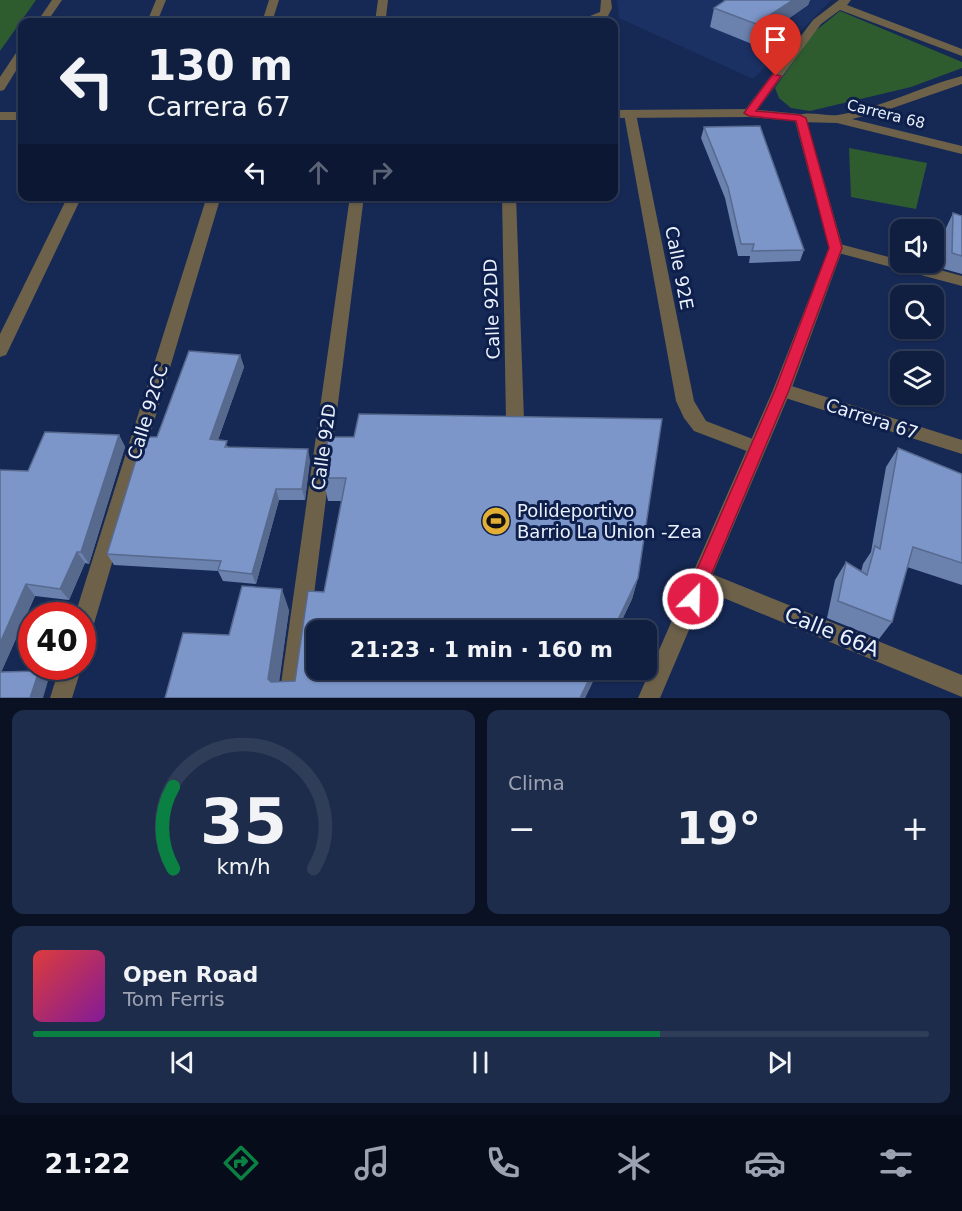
<!DOCTYPE html>
<html lang="es">
<head>
<meta charset="utf-8">
<style>
	:root { --surface:#101f40; --page:#1e2c4b; --text:#f1f3f6; --muted:#9ca2b1; --line:#303d59; --accent:#0b8043 }
	body { margin:0; font-family:"DejaVu Sans",sans-serif; background:var(--page); color:var(--text); height:100vh; display:flex; flex-direction:column; font-size:22px; white-space:nowrap }
	* { box-sizing:border-box; margin:0 }
	p { font-size:20px; color:var(--muted) }
	.icon { flex:none; width:33px; height:33px; fill:none; stroke:currentColor; stroke-width:2; stroke-linecap:round; stroke-linejoin:round }
	.map { position:relative; height:698px; overflow:hidden }
	.panel { display:flex; flex-direction:column; gap:12px; padding:12px; background:#091123; flex:1 }
	.panel>* { flex:none }
	.top-card { position:absolute; left:18px; top:18px; width:600px; height:183px; border-radius:12px; box-shadow:0 2px 4px #0004,0 0 0 2px var(--line); background:#101f40; color:var(--text); overflow:hidden }
	.buttons { position:absolute; left:890px; top:219px; display:grid; gap:12px }
	.buttons a { display:grid; place-items:center; width:54px; height:54px; border-radius:12px; background:var(--surface); box-shadow:0 2px 4px #0004,0 0 0 2px var(--line); font-size:30px }
	.speed { position:absolute; left:18px; top:602px; display:flex; gap:12px; font-size:30px; font-weight:700; text-align:center }
	.speed>* { display:grid; place-content:center; width:78px; height:78px; border-radius:50%; background:var(--surface); box-shadow:0 2px 4px #0004,0 0 0 2px var(--line); line-height:1 }
	.speed .limit { border:9px solid #d22; background:#fff; color:#111 }
	.pin { position:absolute; display:grid; place-items:center; width:51px; height:51px; color:#fff; margin:-62px -26px; border-radius:50% 50% 50% 0; rotate:-45deg; box-shadow:0 0 6px #0007 }
	.pin .icon { rotate:45deg }
	.me { position:absolute; width:66px; margin:-33px; rotate:23deg; stroke-linejoin:round; filter:drop-shadow(0 0 4px #0008) }
	.turn { display:flex; align-items:center; gap:21px; height:126px; padding:0 30px; font-size:27px }
	.turn .icon { width:78px; height:78px; stroke-width:2.5 }
	.turn b { display:block; font-size:42px; line-height:51px }
	.lanes { display:flex; align-items:center; height:57px; padding:0 30px; background:#0003; justify-content:center; gap:30px; direction:ltr }
	.lanes .off { opacity:.35 }
	.big { font-size:45px; font-weight:700; line-height:1.1 }
	.panel .card { flex:1; display:flex; flex-direction:column; justify-content:center; gap:9px; min-width:0; padding:0 21px; border-radius:12px; background:var(--page) }
	.panel .dial { align-items:center; gap:0 }
	.dial svg { height:156px; overflow:visible; fill:none; stroke:var(--line); stroke-width:7; stroke-linecap:round; text-anchor:middle }
	.dial text { fill:var(--text); stroke:none }
	.song { display:flex; align-items:center; gap:18px }
	.cover { width:72px; height:72px; border-radius:9px; background:linear-gradient(135deg,hsl(0 70% 55%),hsl(290 70% 35%)) }
	.played { height:6px; border-radius:3px; background:linear-gradient(90deg,var(--accent) 70%,var(--line) 70%) }
	.keys { display:flex; justify-content:space-around; direction:ltr }
	.heat { display:flex; justify-content:space-between; align-items:center; font-size:33px; direction:ltr }
	.panel .tiles { flex:1; display:grid; gap:12px; grid-template-columns:1fr 1fr }
	.card:last-child { grid-column:span 2 }
	.trip { position:absolute; left:306px; top:620px; width:351px; height:60px; border-radius:12px; background:var(--surface); box-shadow:0 2px 4px #0004,0 0 0 2px var(--line); font-weight:700; line-height:60px; text-align:center }
	.menu { display:flex; height:96px; justify-content:space-around; align-items:center; background:#060c1a; color:var(--muted) }
	.menu .icon { width:42px; height:42px }
	.menu .selected { color:var(--accent) }
	.menu b { font-size:27px; color:var(--text) }
	.map>svg:first-child { display:block }
</style>
</head>
<body>
<div class="map">
<svg width="962" height="698" viewBox="0 0 962 698">
	<rect width="100%" height="100%" fill="#162955"/>
	<path fill="#1b3163" d="M617 0H831L753 79 619 18Z"/>
	<g fill="#2e5c2f">
		<path d="M0 0H36L0 51Z"/>
		<path d="M840 11 962 62V68L911 87 810 111 791 108 779 98 775 88 814 32Z"/>
		<path d="M849 148 927 163 916 209 851 197Z"/>
	</g>
	<g fill="none" stroke-linecap="round" stroke-linejoin="round">
		<g fill="#6d614a" fill-rule="evenodd">
			<path d="M52 0H62L47 22H37Z"/>
			<path d="M156 0H166L157 22H147Z"/>
			<path d="M269 0H279L272 22H262Z"/>
			<path d="M378 0H388L386 17 590 16 600 12 601 0H611L612 8 608 16 592 22H375Z"/>
			<path d="M839 0H851L847 5 962 49V56L840 10 821 24 753 116H745L743 113 745 110 813 20Z"/>
			<path d="M22 49V61L4 90 0 91V77L18 50Z"/>
			<path d="M962 76V84L884 111 852 119 962 146V154L837 123 800 122 794 118C803 109 825 117 838 115 881 108 920 87 962 76Z"/>
			<path d="M630 110 636 114 694 401 706 421 763 443 766 448 763 453 757 455 694 431 684 418 676 401 624 114Z"/>
			<path d="M68 196H82L8 351 6 355 0 357V334Z"/>
			<path d="M207 196H221L93 627 89 634 82 637V615H75Z"/>
			<path d="M350 196H364L301 698H279Z"/>
			<path d="M502 196H516L524 420 521 425 515 427 509 425 506 420Z"/>
			<path d="M836 243 900 260V262H911L962 276V286L831 251 829 248Z"/>
			<path d="M782 383 962 440V454L776 395 773 390 776 385Z"/>
			<path d="M702 570 962 675V697L695 586 692 579 695 572Z"/>
			<path d="M60 666H82L72 698H50Z"/>
		</g>
		<g fill="#6d614a" fill-rule="evenodd">
			<path d="M749 109 800 114 806 118 843 248 791 390 660 698H638L773 390 829 248 795 121 749 117 614 118V110Z"/>
			<rect x="0" y="112" width="22" height="8"/>
		</g>
	</g>
	<g fill="#6b81ae">
		<path d="M723 0H810L808 5 752 44 710 27 714 8 725 1Z"/>
		<path d="M704 127 804 250 800 261 749 263 750 256H738L725 198 701 138Z"/>
		<path d="M953 213 962 216V274L944 269 946 228Z"/>
		<path d="M240 355 244 367 218 440 229 447 310 460 305 500H279L256 584 223 581 218 571 114 565 107 554 157 437Z"/>
		<path d="M119 435 125 447 89 564 85 563 69 600 35 596 1 672 48 681 0 698V470L28 471Z"/>
		<path d="M328 437 638 578 632 599 585 698H165L229 635 289 610 279 681H295L324 592 342 501H328L323 478Z"/>
		<path d="M898 448 962 474V585L907 567 892 622 879 639 827 618 835 580 846 562 861 572 863 564 871 552 886 467Z"/>
	</g>
	<g fill="#57698d">
		<path d="M793 0H810L808 5 752 44 756 24Z"/>
		<path d="M240 355 244 367 214 451 210 439Z"/>
		<path d="M119 435 125 447 89 564 81 552Z"/>
		<path d="M308 449 310 460 305 500 302 489Z"/>
		<path d="M276 489 279 500 256 584 252 574Z"/>
		<path d="M77 552 85 563 69 600 60 589Z"/>
		<path d="M638 578 632 599 617 630H613Z"/>
		<path d="M26 584 35 596 0 675V643Z"/>
		<path d="M282 589 289 610 277 698 268 679Z"/>
		<path d="M594 669H599L585 698H580Z"/>
		<path d="M39 671 48 681 43 698H30Z"/>
	</g>
	<g fill="#7c96ca" stroke="#57698d" stroke-width="1.5">
		<path d="M726 0H793L756 24 714 8Z"/>
		<path d="M760 126 767 146 804 250 752 251 754 244H741L728 187 704 127Z"/>
		<path d="M953 213 962 216V256L952 253Z"/>
		<path d="M189 351 240 355 210 439 227 441 225 447 308 449 302 489H276L252 574 218 570 221 561 107 554 143 437H157Z"/>
		<path d="M359 414 662 419 638 578 613 630H316V669H594L580 698H165L183 633 229 635 242 586 282 589 268 679 271 682 295 681 308 591 324 592 346 478H323L328 437H354Z"/>
		<path d="M45 432 119 435 81 552H77L60 589 26 584 0 643V470L28 471Z"/>
		<path d="M898 448 962 474V563L913 547 892 622 838 601 846 562 867 575 875 546 880 549Z"/>
		<path d="M39 671 30 698H0V672Z"/>
	</g>
	<path fill="#e11d48" stroke="#92132f" stroke-width="1.5" d="M773 74 781 76 756 111 800 115 806 118 842 248 789 390 701 599 699 604 693 607 687 604 684 599 775 390 829 248 796 121 749 116 744 113Z"/>
	<defs>
		<g id="stadium-disc" transform="scale(1.5)"><circle r="9.5" fill="#e2af34" stroke="#0d1f4a"/><path d="M0-5a6.5 5 0 1 0 0 10a6.5 5 0 1 0 0-10ZM-3.5-1.8h7v3.6h-7Z" fill="#111"/></g>
	</defs>
	<g fill-rule="evenodd">
		<use href="#stadium-disc" x="496" y="521"/>
	</g>
	<g text-anchor="middle" stroke-width="6" stroke-linejoin="round" paint-order="stroke">
		<g font-size="15" fill="#eaf0fc" stroke="#0d1f4a">
			<text transform="translate(886 114) rotate(14)" y="5">Carrera 68</text>
		</g>
		<g font-size="18" fill="#eaf0fc" stroke="#0d1f4a">
			<text transform="translate(679 268) rotate(79)" y="6">Calle 92E</text>
			<text transform="translate(492 309) rotate(-92)" y="6">Calle 92DD</text>
			<text transform="translate(148 412) rotate(-73)" y="6">Calle 92CC</text>
			<text transform="translate(872 419) rotate(18)" y="6">Carrera 67</text>
			<text transform="translate(324 447) rotate(-82)" y="6">Calle 92D</text>
		</g>
		<g font-size="18" fill="#eaf0fc" stroke="#0d1f4a" text-anchor="start">
			<text x="517" y="517">Polideportivo<tspan x="517" dy="21">Barrio La Union -Zea</tspan></text>
		</g>
		<g font-size="21" fill="#eaf0fc" stroke="#0d1f4a">
			<text transform="translate(832 632) rotate(22)" y="7">Calle 66A</text>
		</g>
	</g>
</svg>
<div class="buttons">
<a><svg class="icon" aria-label="sound" viewBox="0 0 24 24"><path d="M4 9h4l5-4v14l-5-4H4zM17 9q2 3 0 6"/></svg></a>
<a><svg class="icon" aria-label="search" viewBox="0 0 24 24"><circle cx="10" cy="10" r="6"/><path d="M15 15l6 6"/></svg></a>
<a><svg class="icon" aria-label="layers" viewBox="0 0 24 24"><path d="M12 4l9 5-9 5-9-5zM3 14l9 5 9-5"/></svg></a>
</div>
<div class="speed"><div class="limit">40</div></div>
<div class="pin" style="left:776px;top:76px;background:#d93025"><svg class="icon" aria-label="arrive" viewBox="0 0 24 24"><path d="M6 21V4h12l-3 4 3 4H6"/></svg></div>
<svg class="me" style="left:693px;top:599px" viewBox="-20 -20 40 40"><circle r="17" fill="#e11d48" stroke="#fff" stroke-width="3"/><path d="M0-11L8 9 0 5-8 9z" fill="#fff"/></svg>
<div class="trip">21:23 · 1 min · 160 m</div>
<div class="top-card">
<div class="turn"><svg class="icon" aria-label="left" viewBox="0 0 24 24"><path d="M17 20v-9H6M10 6l-5 5 5 5"/></svg><div><b>130 m</b>Carrera 67</div></div>
<div class="lanes"><svg class="icon" aria-label="left" viewBox="0 0 24 24"><path d="M17 20v-9H6M10 6l-5 5 5 5"/></svg><svg class="icon off" aria-label="ahead" viewBox="0 0 24 24"><path d="M12 20V5M6 11l6-6 6 6"/></svg><svg class="icon off" aria-label="right" viewBox="0 0 24 24"><path d="M7 20v-9h11M14 6l5 5-5 5"/></svg></div>
</div>
</div>
<section class="panel">
<div class="tiles">
<div class="card dial"><svg viewBox="0 0 100 80">
<path d="M14 69A42 42 0 1 1 86 69"/>
<path d="M14 69A42 42 0 0 1 14 27" stroke="#0b8043"/>
<text x="50" y="56" font-size="32" font-weight="700">35</text>
<text x="50" y="72" font-size="11">km/h</text>
</svg></div>
<div class="card"><p>Clima</p>
<div class="heat"><a>−</a><b class="big">19°</b><a>+</a></div>
</div>
<div class="card">
<div class="song"><i class="cover"></i><div><b>Open Road</b><p>Tom Ferris</p></div></div>
<div class="played"></div>
<div class="keys"><svg class="icon" aria-label="previous" viewBox="0 0 24 24"><path d="M18 5L8 12l10 7zM5 5v14"/></svg><svg class="icon" aria-label="pause" viewBox="0 0 24 24"><path d="M8 5v14M16 5v14"/></svg><svg class="icon" aria-label="next" viewBox="0 0 24 24"><path d="M6 5l10 7-10 7zM19 5v14"/></svg></div>
</div>
</div>
</section>
<nav class="menu">
<b>21:22</b>
<svg class="icon selected" aria-label="directions" viewBox="0 0 24 24"><path d="M12 3l9 9-9 9-9-9zM9 14v-3h6M13 9l2 2-2 2"/></svg>
<svg class="icon" aria-label="music" viewBox="0 0 24 24"><path d="M9 18V5l10-2v13"/><circle cx="6" cy="18" r="3"/><circle cx="16" cy="16" r="3"/></svg>
<svg class="icon" aria-label="phone" viewBox="0 0 24 24"><path d="M5 4h4l2 5-3 2q2 4 5 5l2-3 5 2v4C11 20 4 13 5 4z"/></svg>
<svg class="icon" aria-label="climate" viewBox="0 0 24 24"><path d="M12 3v18M4 7l16 10M4 17L20 7"/></svg>
<svg class="icon" aria-label="car" viewBox="0 0 24 24"><path d="M5 17H2v-5l4-1 3-4h7l3 4 3 1v5h-3M9 17h6M6 11h13"/><circle cx="7" cy="17" r="2"/><circle cx="17" cy="17" r="2"/></svg>
<svg class="icon" aria-label="filters" viewBox="0 0 24 24"><path d="M4 7h16M4 17h16"/><circle cx="9" cy="7" r="2"/><circle cx="15" cy="17" r="2"/></svg>
</nav>
</body>
</html>
